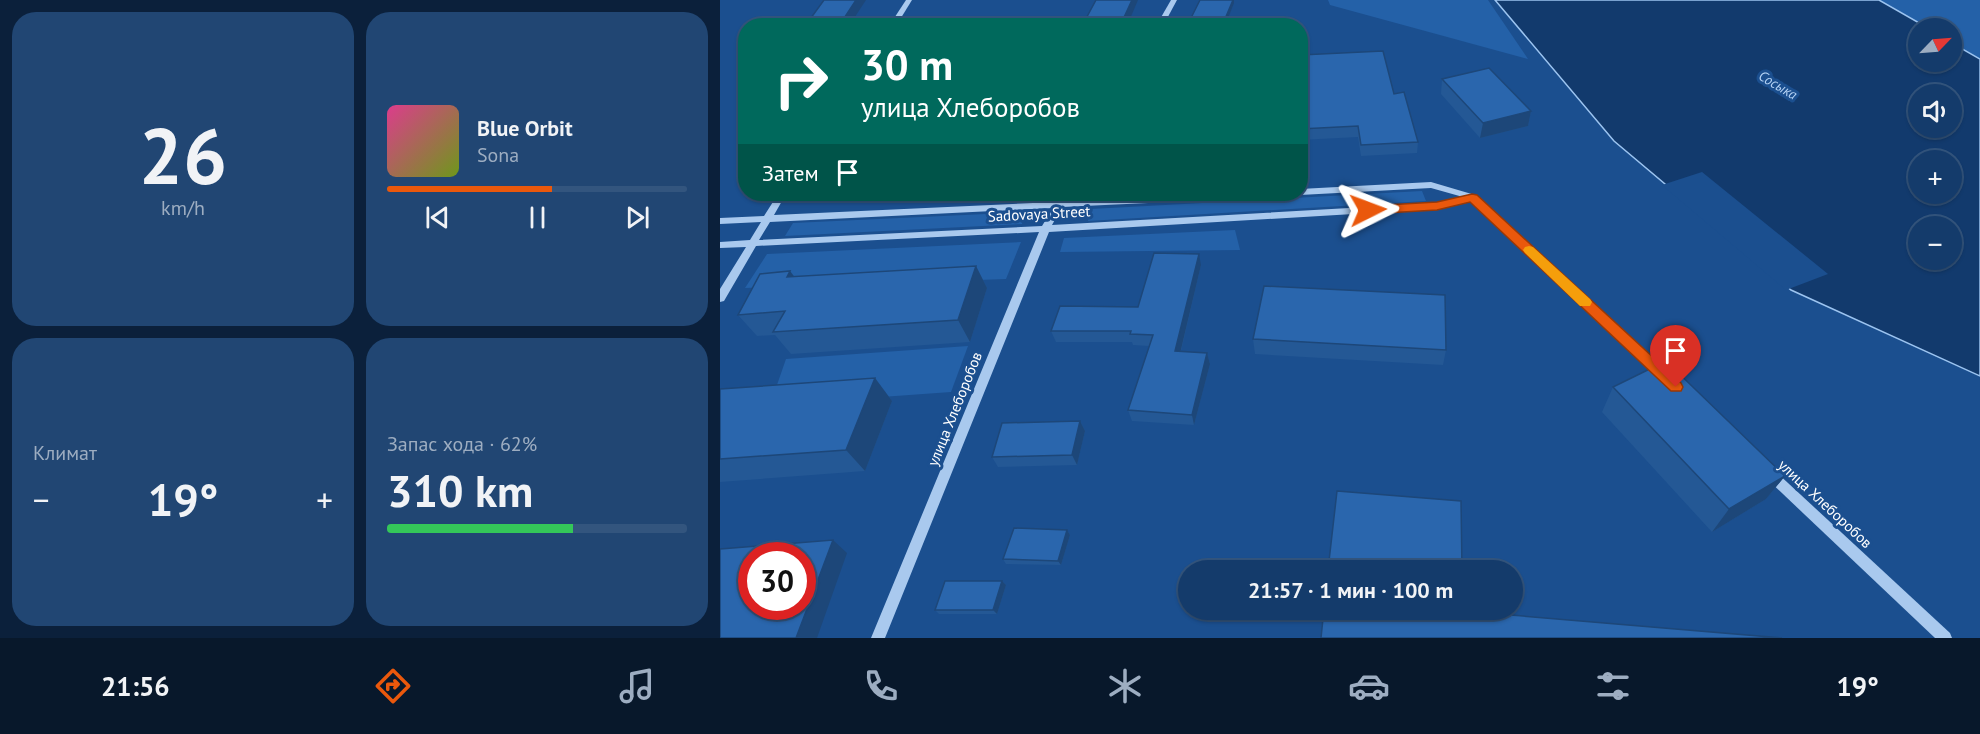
<!DOCTYPE html>
<html lang="ru">
<head>
<meta charset="utf-8">
<style>
	:root { --surface:#143b6b; --page:#214673; --text:#f1f3f6; --muted:#9dadc1; --line:#33557e; --accent:#ea580c }
	body { margin:0; font-family:"PT Sans",sans-serif; background:var(--page); color:var(--text); height:100vh; display:flex; flex-direction:column; font-size:22px; white-space:nowrap }
	* { box-sizing:border-box; margin:0 }
	p { font-size:20px; color:var(--muted) }
	.icon { flex:none; width:33px; height:33px; fill:none; stroke:currentColor; stroke-width:2; stroke-linecap:round; stroke-linejoin:round }
	.map { position:relative; flex:1; overflow:hidden }
	.details { display:flex; flex-direction:column; gap:12px; padding:12px; background:#0b203b; width:720px }
	.details>* { flex:none }
	.hud { position:absolute; left:18px; top:18px; width:570px; height:183px; border-radius:24px; box-shadow:0 2px 4px #0004,0 0 0 2px var(--line); background:#00695c; color:#fff; overflow:hidden }
	.needle { width:39px; rotate:65deg }
	.buttons { position:absolute; left:1188px; top:18px; display:grid; gap:12px }
	.buttons a { display:grid; place-items:center; width:54px; height:54px; border-radius:50%; background:var(--surface); box-shadow:0 2px 4px #0004,0 0 0 2px var(--line); font-size:30px }
	.speed { position:absolute; left:18px; top:542px; display:flex; gap:12px; font-size:30px; font-weight:700; text-align:center }
	.speed>* { display:grid; place-content:center; width:78px; height:78px; border-radius:50%; background:var(--surface); box-shadow:0 2px 4px #0004,0 0 0 2px var(--line); line-height:1 }
	.speed .limit { border:9px solid #d22; background:#fff; color:#111 }
	.pin { position:absolute; display:grid; place-items:center; width:51px; height:51px; color:#fff; margin:-62px -26px; border-radius:50% 50% 50% 0; rotate:-45deg; box-shadow:0 0 6px #0007 }
	.pin .icon { rotate:45deg }
	.me { position:absolute; width:66px; margin:-33px; rotate:87deg; stroke-linejoin:round; filter:drop-shadow(0 0 4px #0008) }
	.turn { display:flex; align-items:center; gap:21px; height:126px; padding:0 24px; font-size:27px }
	.turn .icon { width:78px; height:78px; stroke-width:2.5 }
	.turn b { display:block; font-size:42px; line-height:51px }
	.then { display:flex; align-items:center; height:57px; padding:0 24px; background:#0003; gap:12px; font-size:22px }
	.big { font-size:45px; font-weight:700; line-height:1.1 }
	.details .widget { flex:1; display:flex; flex-direction:column; justify-content:center; gap:9px; min-width:0; padding:0 21px; border-radius:24px; background:var(--page) }
	.details .dial { align-items:center; gap:0 }
	.dial b { font-size:78px; line-height:1 }
	.song { display:flex; align-items:center; gap:18px }
	.cover { width:72px; height:72px; border-radius:9px; background:linear-gradient(135deg,hsl(330 70% 55%),hsl(80 70% 35%)) }
	.played { height:6px; border-radius:3px; background:linear-gradient(90deg,var(--accent) 55%,var(--line) 55%) }
	.keys { display:flex; justify-content:space-around; direction:ltr }
	.heat { display:flex; justify-content:space-between; align-items:center; font-size:33px; direction:ltr }
	.charge { height:9px; border-radius:4px; background:linear-gradient(90deg,#34c759 62%,var(--line) 0) }
	.details .tiles { flex:1; display:grid; gap:12px; grid-template-columns:repeat(2,1fr) }
	.trip { position:absolute; left:458px; top:560px; width:345px; height:60px; border-radius:30px; background:var(--surface); box-shadow:0 2px 4px #0004,0 0 0 2px var(--line); font-weight:700; line-height:60px; text-align:center }
	.tabs { display:flex; height:96px; justify-content:space-around; align-items:center; background:#08182b; color:var(--muted) }
	.tabs .icon { width:42px; height:42px }
	.tabs .selected { color:var(--accent) }
	.tabs b { font-size:27px; color:var(--text) }
	main { display:flex; flex:1; min-height:0 }
	.map>svg:first-child { display:block }
</style>
</head>
<body>
<main>
<section class="details">
<div class="tiles">
<div class="widget dial"><b>26</b><p>km/h</p></div>
<div class="widget">
<div class="song"><i class="cover"></i><div><b>Blue Orbit</b><p>Sona</p></div></div>
<div class="played"></div>
<div class="keys"><svg class="icon" aria-label="previous" viewBox="0 0 24 24"><path d="M18 5L8 12l10 7zM5 5v14"/></svg><svg class="icon" aria-label="pause" viewBox="0 0 24 24"><path d="M8 5v14M16 5v14"/></svg><svg class="icon" aria-label="next" viewBox="0 0 24 24"><path d="M6 5l10 7-10 7zM19 5v14"/></svg></div>
</div>
<div class="widget"><p>Климат</p>
<div class="heat"><a>−</a><b class="big">19°</b><a>+</a></div>
</div>
<div class="widget"><p>Запас хода · 62%</p><b class="big">310 km</b><div class="charge"></div></div>
</div>
</section>
<div class="map">
<svg width="1260" height="638" viewBox="0 0 1260 638">
	<rect width="100%" height="100%" fill="#1b4f8f"/>
	<g fill="#2461a8">
		<path d="M608 0H768L808 59 610 5Z"/>
		<path d="M1159 0H1260V59L1232 43V28H1208Z"/>
		<path d="M702 191 706 201 368 221 371 209Z"/>
		<path d="M306 212 302 224 65 236 73 223Z"/>
		<path d="M515 230 520 250 340 252 344 238Z"/>
		<path d="M301 242 286 279 25 288 47 254Z"/>
		<path d="M248 346 231 392 50 405 66 359Z"/>
	</g>
	<path fill="#123a6d" stroke="#9cc4f0" stroke-width="1.5" fill-rule="evenodd" d="M775 0H1159L1208 28H1198V62H1232V43L1260 59V376L1071 290 894 141ZM1198 94H1232V128H1198ZM1198 160H1232V194H1198ZM1198 226H1232V260H1198Z"/>
	<path fill="#1b4f8f" d="M982 172 1108 274 1066 290 942 185Z"/>
	<g fill="none" stroke-linecap="round" stroke-linejoin="round">
		<g fill="#a9c9ee" fill-rule="evenodd">
			<path d="M186 0H192L176 26H169Z"/>
			<path d="M451 0H457L443 26H436Z"/>
			<path d="M711 182 755 195 948 372 950 375 948 378H940L751 201 717 209 329 232 165 638H151L319 232 36 246 4 301 0 302V289L26 247 0 248V242L30 240 41 222 0 224V218L44 216 58 194H66L54 215 336 202 341 194H349L345 201 508 194H561L557 197 342 207 332 225 717 203 743 197 711 188 580 195 577 194H580V189ZM333 208 322 226 39 240 50 222Z"/>
			<path d="M1050 469 1054 470 1230 633 1232 638H1215L1046 478 1044 474 1046 470Z"/>
		</g>
	</g>
	<g fill="#245895">
		<path d="M580 38 581 55 674 94 698 142 697 153 641 156 638 137 580 140Z"/>
		<path d="M722 79 811 111 808 126 760 138 721 94Z"/>
		<path d="M481 265 461 351 487 353 490 364 474 425 412 421 408 410 429 346 413 345 412 342H336L331 331 418 307Z"/>
		<path d="M256 266 267 288 250 342 71 354 55 335 37 336 18 315 75 277Z"/>
		<path d="M533 339 726 350 723 365 535 354Z"/>
		<path d="M155 378 172 401 145 471 0 482V389Z"/>
		<path d="M893 387 1065 476 1046 499 992 532 882 412Z"/>
		<path d="M360 421 365 431 357 465 278 467 272 457Z"/>
		<path d="M347 530 350 535 341 565 286 564 283 559Z"/>
		<path d="M282 581 286 585 277 614H219L215 610Z"/>
	</g>
	<g fill="#1d4779">
		<path d="M136 0H146L129 26H119Z"/>
		<path d="M412 0H418L407 26H400Z"/>
		<path d="M513 0H514V3L505 26H502Z"/>
		<path d="M244 19 246 26H242Z"/>
		<path d="M811 111 808 126 760 138 763 123Z"/>
		<path d="M479 254 481 265 458 362 455 351Z"/>
		<path d="M256 266 267 288 250 342 238 320Z"/>
		<path d="M70 271 87 293 67 277Z"/>
		<path d="M487 353 490 364 474 425 472 415Z"/>
		<path d="M155 378 172 401 145 471 126 450Z"/>
		<path d="M360 421 365 431 357 465 352 455Z"/>
		<path d="M1065 476 1046 499 992 532 1009 509Z"/>
		<path d="M347 530 350 535 341 565 338 561Z"/>
		<path d="M113 540 127 553 97 638H76Z"/>
		<path d="M282 581 286 585 277 614 273 610Z"/>
	</g>
	<g fill="#2a66ad" stroke="#1d4779" stroke-width="1.5" fill-rule="evenodd">
		<path d="M104 0H136L119 26H85Z"/>
		<path d="M376 0H412L400 26H362Z"/>
		<path d="M480 0H513L502 26H467Z"/>
		<path d="M214 19H244L242 26H211Z"/>
		<path d="M580 38 581 55 663 51 674 94 684 92 698 142 641 145 638 126 580 129Z"/>
		<path d="M769 68 811 111 763 123 722 79Z"/>
		<path d="M434 253 479 254 455 351 487 353 472 415 408 410 433 335 410 334 411 331H331L340 306 418 307Z"/>
		<path d="M256 266 238 320 53 332 65 311 18 315 40 274 70 271 67 277Z"/>
		<path d="M544 286 725 295 726 350 533 339Z"/>
		<path d="M946 361 1065 476 1009 509 893 387Z"/>
		<path d="M155 378 126 450 0 459V389Z"/>
		<path d="M360 421 352 455 272 457 282 423Z"/>
		<path d="M617 491 741 501 742 570H608Z"/>
		<path d="M294 528 347 530 338 561 283 559Z"/>
		<path d="M113 540 76 638H0V549ZM32 555H82V606H32Z"/>
		<path d="M225 581H282L273 610H215Z"/>
		<path d="M604 609H743V611L1062 638H601Z"/>
	</g>
	<path fill="#ea580c" stroke="#983908" stroke-width="1.5" d="M752 194 757 195 961 383 963 387 961 391H951L750 202 717 210 648 214 642 210 648 206 717 202Z"/>
	<path fill="#f59e0b" d="M809 246 813 247 870 299 872 302 870 306H860L805 253 803 250 805 247Z"/>
	<g text-anchor="middle" stroke-width="6" stroke-linejoin="round" paint-order="stroke">
		<g font-size="14" font-style="italic" fill="#b5d3f5" stroke="#1b4f8f">
			<text transform="translate(1058 85) rotate(31)" y="5">Сосыка</text>
		</g>
		<g font-size="15" fill="#fff" stroke="#1b4f8f">
			<text transform="translate(319 214) rotate(-3)" y="5">Sadovaya Street</text>
			<text transform="translate(235 409) rotate(-68)" y="5">улица Хлеборобов</text>
			<text transform="translate(1105 504) rotate(43)" y="5">улица Хлеборобов</text>
		</g>
	</g>
</svg>
<div class="buttons">
<a><svg class="needle" viewBox="-14 -14 28 28"><path d="M0-13l5 13h-10z" fill="#e53935"/><path d="M0 13l5-13h-10z" fill="#9dadc1"/></svg></a>
<a><svg class="icon" aria-label="sound" viewBox="0 0 24 24"><path d="M4 9h4l5-4v14l-5-4H4zM17 9q2 3 0 6"/></svg></a>
<a>+</a>
<a>−</a>
</div>
<div class="speed"><div class="limit">30</div></div>
<div class="pin" style="left:956px;top:387px;background:#d93025"><svg class="icon" aria-label="arrive" viewBox="0 0 24 24"><path d="M6 21V4h12l-3 4 3 4H6"/></svg></div>
<svg class="me" style="left:648px;top:210px" viewBox="-20 -20 40 40"><path d="M0-17L14 15 0 8-14 15z" fill="#ea580c" stroke="#fff" stroke-width="4"/></svg>
<div class="trip">21:57 · 1 мин · 100 m</div>
<div class="hud">
<div class="turn"><svg class="icon" aria-label="right" viewBox="0 0 24 24"><path d="M7 20v-9h11M14 6l5 5-5 5"/></svg><div><b>30 m</b>улица Хлеборобов</div></div>
<div class="then">Затем<svg class="icon" aria-label="arrive" viewBox="0 0 24 24"><path d="M6 21V4h12l-3 4 3 4H6"/></svg></div>
</div>
</div>
</main>
<nav class="tabs">
<b>21:56</b>
<svg class="icon selected" aria-label="directions" viewBox="0 0 24 24"><path d="M12 3l9 9-9 9-9-9zM9 14v-3h6M13 9l2 2-2 2"/></svg>
<svg class="icon" aria-label="music" viewBox="0 0 24 24"><path d="M9 18V5l10-2v13"/><circle cx="6" cy="18" r="3"/><circle cx="16" cy="16" r="3"/></svg>
<svg class="icon" aria-label="phone" viewBox="0 0 24 24"><path d="M5 4h4l2 5-3 2q2 4 5 5l2-3 5 2v4C11 20 4 13 5 4z"/></svg>
<svg class="icon" aria-label="climate" viewBox="0 0 24 24"><path d="M12 3v18M4 7l16 10M4 17L20 7"/></svg>
<svg class="icon" aria-label="car" viewBox="0 0 24 24"><path d="M5 17H2v-5l4-1 3-4h7l3 4 3 1v5h-3M9 17h6M6 11h13"/><circle cx="7" cy="17" r="2"/><circle cx="17" cy="17" r="2"/></svg>
<svg class="icon" aria-label="filters" viewBox="0 0 24 24"><path d="M4 7h16M4 17h16"/><circle cx="9" cy="7" r="2"/><circle cx="15" cy="17" r="2"/></svg>
<b>19°</b>
</nav>
</body>
</html>
